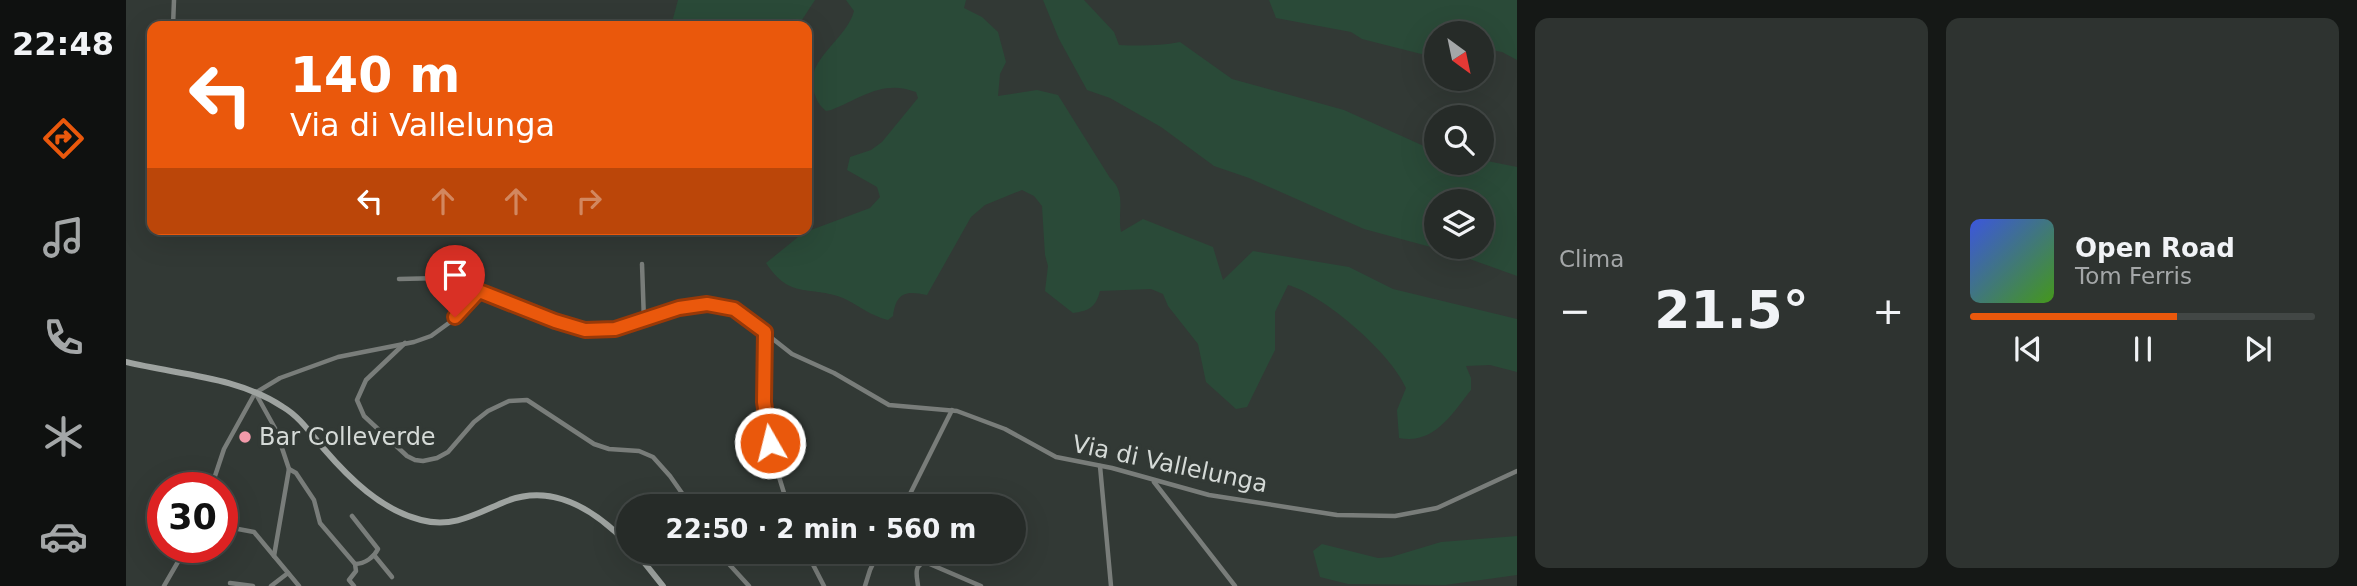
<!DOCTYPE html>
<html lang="it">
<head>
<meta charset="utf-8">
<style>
	:root { --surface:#262b28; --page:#2e3330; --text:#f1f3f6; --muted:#a4a7a8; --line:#424745; --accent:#ea580c }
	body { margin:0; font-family:"DejaVu Sans",sans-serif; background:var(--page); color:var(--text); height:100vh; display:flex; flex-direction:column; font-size:26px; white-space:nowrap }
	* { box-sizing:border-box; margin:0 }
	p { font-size:23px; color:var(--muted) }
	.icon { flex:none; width:38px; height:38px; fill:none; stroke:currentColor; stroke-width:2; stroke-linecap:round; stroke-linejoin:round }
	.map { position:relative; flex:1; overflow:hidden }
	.panel { display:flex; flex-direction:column; gap:18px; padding:18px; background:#151816; width:840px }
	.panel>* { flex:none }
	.guide { position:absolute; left:21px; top:21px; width:665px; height:214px; border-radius:14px; box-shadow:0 7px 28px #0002,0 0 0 2px var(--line); background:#ea580c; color:#fff; overflow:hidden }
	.needle { width:46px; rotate:147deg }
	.buttons { position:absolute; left:1298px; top:21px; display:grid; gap:14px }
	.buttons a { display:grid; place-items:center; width:70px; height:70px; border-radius:50%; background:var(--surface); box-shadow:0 7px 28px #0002,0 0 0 2px var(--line); font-size:35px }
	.speed { position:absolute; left:21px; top:472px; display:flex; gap:14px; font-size:35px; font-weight:700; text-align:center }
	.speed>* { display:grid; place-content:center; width:91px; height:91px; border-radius:50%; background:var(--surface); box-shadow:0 7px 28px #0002,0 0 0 2px var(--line); line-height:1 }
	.speed .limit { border:10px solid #d22; background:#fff; color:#111 }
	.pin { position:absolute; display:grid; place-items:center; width:60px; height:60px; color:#fff; margin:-72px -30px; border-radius:50% 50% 50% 0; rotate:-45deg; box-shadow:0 0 7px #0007 }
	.pin .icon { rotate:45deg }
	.me { position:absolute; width:77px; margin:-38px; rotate:352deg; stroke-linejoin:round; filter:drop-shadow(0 0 5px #0008) }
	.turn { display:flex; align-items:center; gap:24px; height:147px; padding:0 28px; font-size:32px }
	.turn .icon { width:91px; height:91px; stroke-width:2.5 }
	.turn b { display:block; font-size:49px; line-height:60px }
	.lanes { display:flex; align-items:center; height:66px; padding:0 28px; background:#0003; justify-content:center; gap:35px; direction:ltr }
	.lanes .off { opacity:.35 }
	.big { font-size:52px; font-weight:600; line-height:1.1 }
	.panel .widget { flex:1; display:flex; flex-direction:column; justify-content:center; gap:10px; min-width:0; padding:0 24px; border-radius:14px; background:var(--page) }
	.song { display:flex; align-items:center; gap:21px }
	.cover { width:84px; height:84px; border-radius:10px; background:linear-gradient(135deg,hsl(230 70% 55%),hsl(100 70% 35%)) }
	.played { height:7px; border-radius:4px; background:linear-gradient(90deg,var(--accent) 60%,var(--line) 60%) }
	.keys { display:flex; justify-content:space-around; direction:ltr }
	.heat { display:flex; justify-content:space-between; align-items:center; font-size:38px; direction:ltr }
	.panel .tiles { flex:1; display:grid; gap:18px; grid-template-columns:repeat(2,1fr) }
	.trip { position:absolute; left:490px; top:494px; width:410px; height:70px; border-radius:35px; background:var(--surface); box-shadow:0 7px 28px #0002,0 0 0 2px var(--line); font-weight:600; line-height:70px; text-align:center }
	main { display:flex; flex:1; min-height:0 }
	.dock { display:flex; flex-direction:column; width:126px; justify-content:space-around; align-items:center; background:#0f1110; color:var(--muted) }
	.dock .icon { width:49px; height:49px }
	.dock .on { color:var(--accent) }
	.dock b { font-size:32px; color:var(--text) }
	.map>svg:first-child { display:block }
</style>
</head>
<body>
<main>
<nav class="dock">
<b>22:48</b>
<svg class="icon on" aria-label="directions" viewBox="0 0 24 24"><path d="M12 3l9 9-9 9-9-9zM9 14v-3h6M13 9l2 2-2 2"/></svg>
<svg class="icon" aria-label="music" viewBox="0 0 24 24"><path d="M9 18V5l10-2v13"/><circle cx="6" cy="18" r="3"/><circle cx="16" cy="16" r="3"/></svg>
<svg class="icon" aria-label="phone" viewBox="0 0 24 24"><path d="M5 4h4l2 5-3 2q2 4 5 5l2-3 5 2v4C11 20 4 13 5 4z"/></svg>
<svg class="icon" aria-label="climate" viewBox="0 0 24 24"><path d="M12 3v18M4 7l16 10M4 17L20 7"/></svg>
<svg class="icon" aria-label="car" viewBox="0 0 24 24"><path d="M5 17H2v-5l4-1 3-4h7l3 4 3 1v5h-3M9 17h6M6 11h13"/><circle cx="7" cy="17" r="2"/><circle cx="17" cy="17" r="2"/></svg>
</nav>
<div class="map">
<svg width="1391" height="586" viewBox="0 0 1391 586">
	<rect width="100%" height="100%" fill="#323935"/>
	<g fill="#2a4a38" fill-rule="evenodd">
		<path d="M552 0H689L672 26H545Z"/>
		<path d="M720 0H840L838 8 856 17 872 32 880 62 874 74 872 96 911 90 932 95 984 178C1001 193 991 212 995 232L1017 219 1087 247 1097 280 1127 251 1223 267 1267 289 1391 319V372L1364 365 1340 366 1345 378V390C1326 414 1308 445 1273 438L1271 410 1280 388C1265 353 1198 295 1162 285L1149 312V350L1121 407 1110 409 1080 382 1072 344 1042 306 1037 294 1025 289 974 291C970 307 963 311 947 313L919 291 922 266 919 255 916 206 908 196 896 190 859 205 845 217 801 295C779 290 770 293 767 316L762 320C745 316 732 305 717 298 684 285 664 300 640 263L677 233 744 208 754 197 751 187 721 170 724 157 745 150 756 142 792 98 790 92C757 79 735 98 705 110L700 111C693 105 691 101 688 92 677 60 721 40 728 11Z"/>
		<path d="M917 0H958L988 32 993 45C1014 46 1033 46 1054 42L1106 79 1218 110 1311 152V163H1356V160L1391 167V276L1327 253 1238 229 1123 178 1088 166 1035 127 984 98 961 90 933 39ZM1311 201H1356V247H1311Z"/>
		<path d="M1143 0H1391V60L1376 52 1356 48V33H1311V58L1236 39 1225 32 1150 18Z"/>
		<path d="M1391 536V575L1319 585 1222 584 1194 577 1187 551 1196 544 1252 558 1265 557 1315 542Z"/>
	</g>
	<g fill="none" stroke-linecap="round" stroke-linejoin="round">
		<g stroke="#797d7a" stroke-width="4.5">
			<path d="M47 26 48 0"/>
			<path d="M516 264 518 321"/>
			<path d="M273 279 316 278 353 291"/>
			<path d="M639 332 640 423 646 454 662 506"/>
			<path d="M279 343 240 380 231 400 238 416 281 456 289 460 297 461 311 458 322 452 348 422 362 411 383 401 401 400 468 444 483 449 513 451 527 457 544 476 565 506"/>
			<path d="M130 394 150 430 163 469 148 556 173 586"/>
			<path d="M974 466 985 586"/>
			<path d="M163 469 170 473 188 500 194 523 229 564C239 564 248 557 252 549L226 516"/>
			<path d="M1028 482 1109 586"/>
			<path d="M85 488 98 449 129 393 154 378 212 357 288 342 305 336 327 320 353 291 429 321 467 331 500 326 567 305 581 304 603 307 615 314 666 354 708 373 763 405 831 411 879 429 930 457 986 468 1083 495 1211 515 1269 516 1311 508 1391 471"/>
			<path d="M778 506 826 410"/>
			<path d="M96 526 128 532 148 556"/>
			<path d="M591 551 623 586"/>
			<path d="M680 551 698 586"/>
			<path d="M248 555 266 577"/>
			<path d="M104 583 127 586"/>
			<path d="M38 586 60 548"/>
			<path d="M145 586 162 573"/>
			<path d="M228 586 223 580 230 571 229 564"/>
			<path d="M739 586 744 570 753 551"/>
			<path d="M792 586C791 576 787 566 799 562L855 586"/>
		</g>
		<g stroke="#9ea3a0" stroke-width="6">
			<path d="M0 362C53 375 110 376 157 407 174 417 185 434 198 449 223 478 255 510 295 520 326 528 348 515 376 503 425 481 468 509 502 544"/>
			<path d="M509 551 537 586"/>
		</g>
	</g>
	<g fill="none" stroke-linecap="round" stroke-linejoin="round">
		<g stroke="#983908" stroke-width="18">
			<path id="route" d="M329 317 353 291 429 321 459 330 489 329 553 308 581 304 608 309 639 332 638 402 644 443"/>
		</g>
		<use href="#route" stroke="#ea580c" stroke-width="12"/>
	</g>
	<circle fill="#f39aaa" stroke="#323935" stroke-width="2.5" cx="119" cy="437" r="7"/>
	<g text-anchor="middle" stroke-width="7" stroke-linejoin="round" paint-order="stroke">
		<g font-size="24" fill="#d5dad7" stroke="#323935" text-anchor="start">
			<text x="133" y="445">Bar Colleverde</text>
		</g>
		<g font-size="24" fill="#d5dad7" stroke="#323935">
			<text transform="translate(1044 464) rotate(12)" y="8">Via di Vallelunga</text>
		</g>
	</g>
</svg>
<div class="buttons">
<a><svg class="needle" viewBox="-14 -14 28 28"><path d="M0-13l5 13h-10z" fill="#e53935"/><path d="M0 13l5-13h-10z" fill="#a4a7a8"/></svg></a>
<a><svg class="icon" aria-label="search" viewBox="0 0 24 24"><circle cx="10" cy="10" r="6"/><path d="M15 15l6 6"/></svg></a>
<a><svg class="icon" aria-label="layers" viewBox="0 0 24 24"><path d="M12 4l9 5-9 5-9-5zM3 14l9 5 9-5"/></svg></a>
</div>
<div class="speed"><div class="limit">30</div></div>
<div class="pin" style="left:329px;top:317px;background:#d93025"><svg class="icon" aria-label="arrive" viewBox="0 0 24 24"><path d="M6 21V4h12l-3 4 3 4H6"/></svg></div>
<svg class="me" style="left:644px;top:443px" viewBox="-20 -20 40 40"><circle r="17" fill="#ea580c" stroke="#fff" stroke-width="3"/><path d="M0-11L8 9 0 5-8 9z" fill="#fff"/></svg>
<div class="trip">22:50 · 2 min · 560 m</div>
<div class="guide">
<div class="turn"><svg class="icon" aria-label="left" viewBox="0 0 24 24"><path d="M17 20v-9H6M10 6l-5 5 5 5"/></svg><div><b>140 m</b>Via di Vallelunga</div></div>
<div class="lanes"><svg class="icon" aria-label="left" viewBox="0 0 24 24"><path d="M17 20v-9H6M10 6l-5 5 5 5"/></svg><svg class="icon off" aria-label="ahead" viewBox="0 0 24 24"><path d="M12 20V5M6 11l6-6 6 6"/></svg><svg class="icon off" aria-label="ahead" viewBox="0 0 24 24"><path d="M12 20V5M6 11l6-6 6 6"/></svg><svg class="icon off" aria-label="right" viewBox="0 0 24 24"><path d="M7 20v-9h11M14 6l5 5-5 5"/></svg></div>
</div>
</div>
<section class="panel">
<div class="tiles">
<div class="widget"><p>Clima</p>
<div class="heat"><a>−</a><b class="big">21.5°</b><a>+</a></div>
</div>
<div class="widget">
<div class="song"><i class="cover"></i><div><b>Open Road</b><p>Tom Ferris</p></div></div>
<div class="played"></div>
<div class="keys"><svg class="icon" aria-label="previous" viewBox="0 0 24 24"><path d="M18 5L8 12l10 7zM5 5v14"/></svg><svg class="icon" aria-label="pause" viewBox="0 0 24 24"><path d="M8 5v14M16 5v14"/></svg><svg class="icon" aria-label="next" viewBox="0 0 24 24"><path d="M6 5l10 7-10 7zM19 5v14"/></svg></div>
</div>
</div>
</section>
</main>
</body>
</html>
